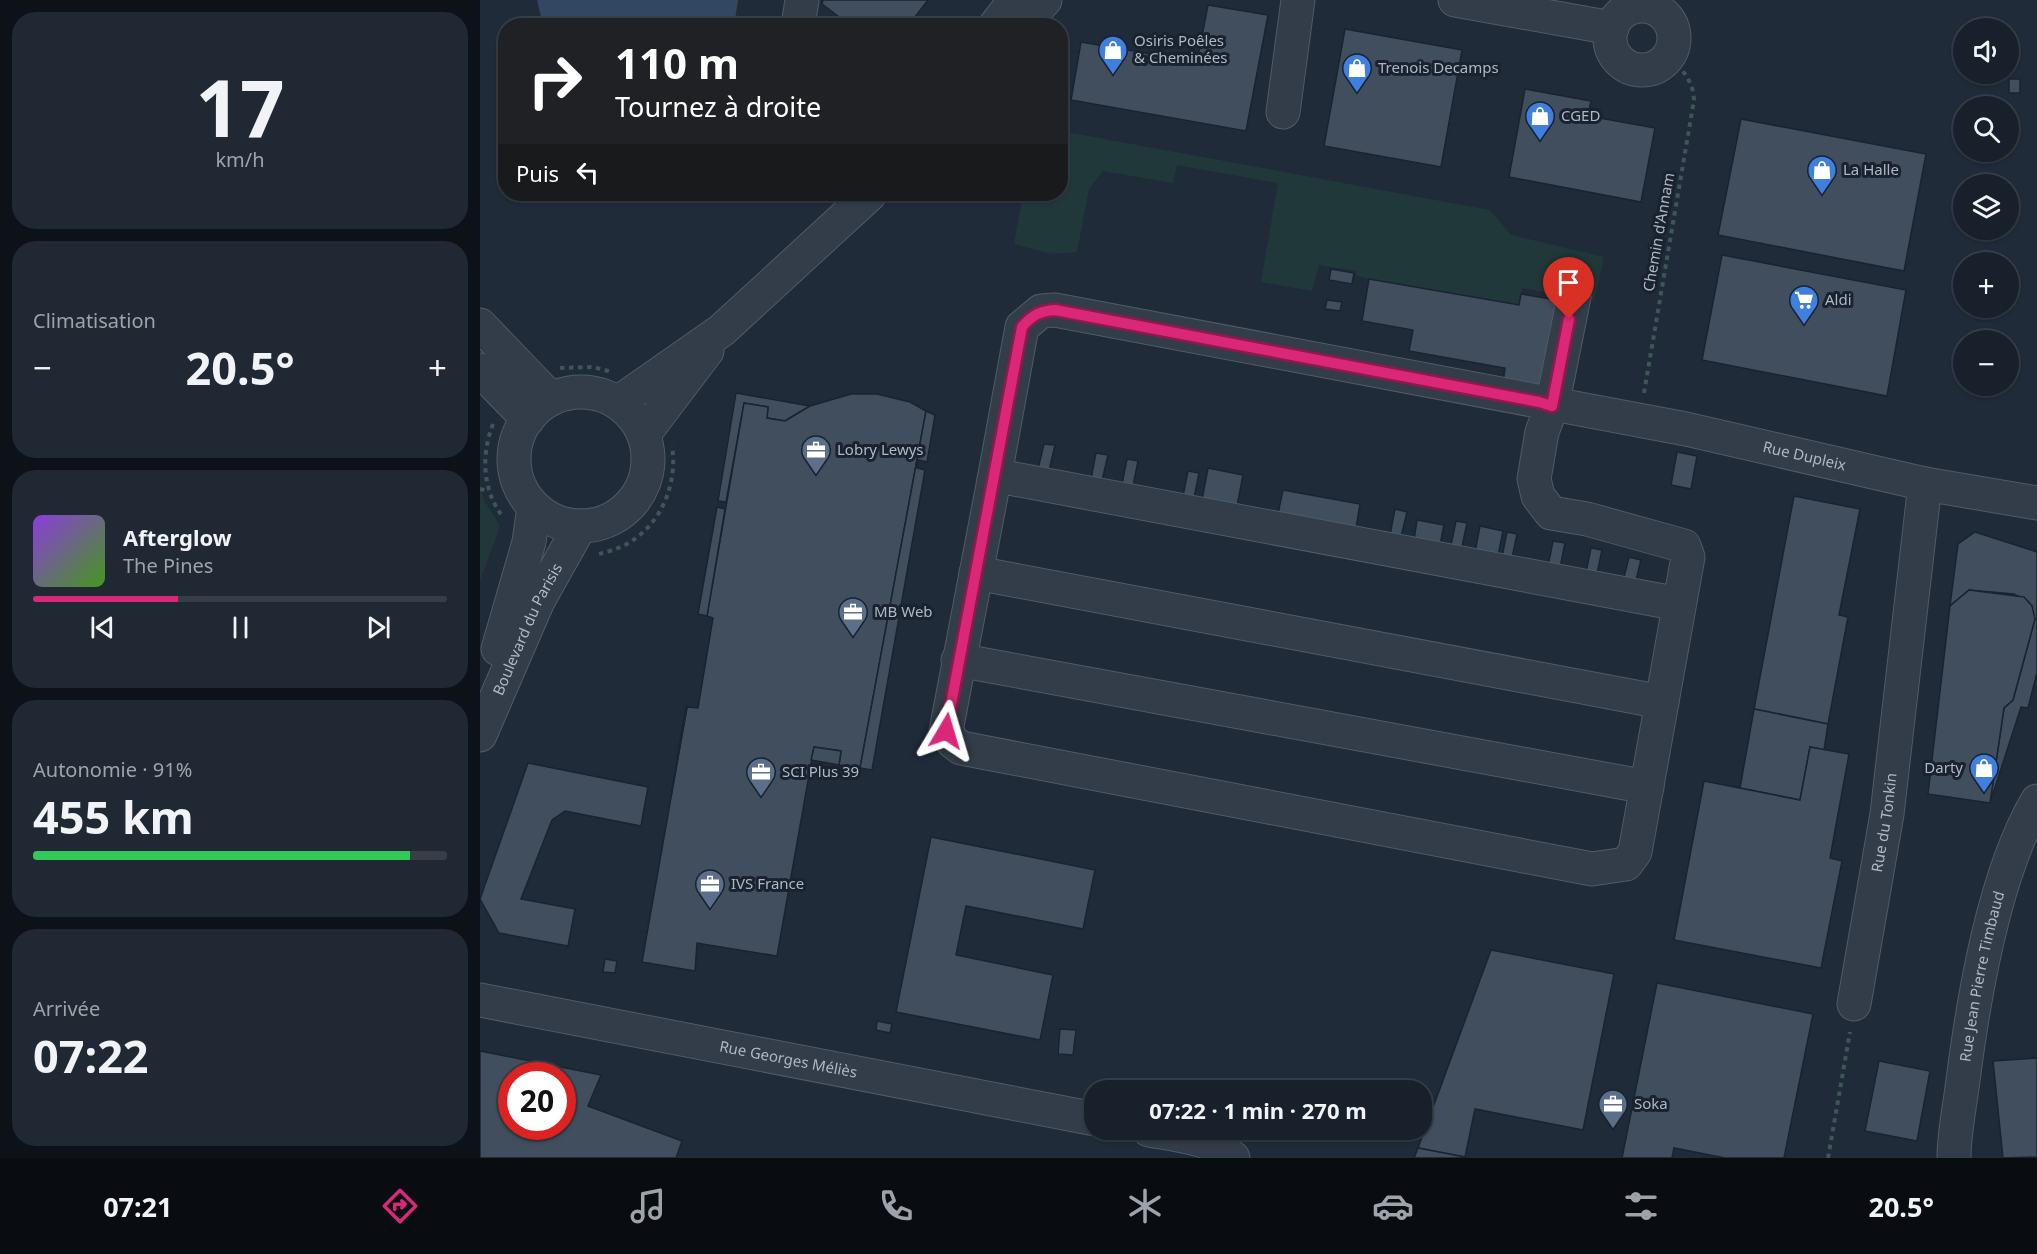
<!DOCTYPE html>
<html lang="fr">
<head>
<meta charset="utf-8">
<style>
	:root { --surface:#17202b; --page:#202833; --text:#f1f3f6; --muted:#9ea3a9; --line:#363e47; --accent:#db2777 }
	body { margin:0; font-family:"Noto Sans",sans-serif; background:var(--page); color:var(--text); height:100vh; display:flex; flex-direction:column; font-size:22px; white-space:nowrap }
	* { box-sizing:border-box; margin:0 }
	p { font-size:20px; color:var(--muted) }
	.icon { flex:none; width:33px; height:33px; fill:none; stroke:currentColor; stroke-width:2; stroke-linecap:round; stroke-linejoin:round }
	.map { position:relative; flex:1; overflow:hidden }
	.panel { display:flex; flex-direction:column; gap:12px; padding:12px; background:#0d1218; width:480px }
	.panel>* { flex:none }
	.hud { position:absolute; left:18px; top:18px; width:570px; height:183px; border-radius:24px; box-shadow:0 2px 4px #0004,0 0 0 2px var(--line); background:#202124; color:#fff; overflow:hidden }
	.fabs { position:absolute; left:1473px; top:18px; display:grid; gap:12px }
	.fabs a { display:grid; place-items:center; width:66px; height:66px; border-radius:50%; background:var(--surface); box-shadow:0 2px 4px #0004,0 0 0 2px var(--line); font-size:30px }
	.speed { position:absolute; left:18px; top:1062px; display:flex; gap:12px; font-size:30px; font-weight:700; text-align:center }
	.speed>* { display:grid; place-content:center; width:78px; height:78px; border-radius:50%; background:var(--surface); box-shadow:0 2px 4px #0004,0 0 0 2px var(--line); line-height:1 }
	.speed .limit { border:9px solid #d22; background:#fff; color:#111 }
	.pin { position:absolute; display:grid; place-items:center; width:51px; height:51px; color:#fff; margin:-62px -26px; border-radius:50% 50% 50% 0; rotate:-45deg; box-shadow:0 0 6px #0007 }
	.pin .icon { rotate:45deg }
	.me { position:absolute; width:66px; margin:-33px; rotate:7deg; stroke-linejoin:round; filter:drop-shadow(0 0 4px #0008) }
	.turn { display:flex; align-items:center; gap:21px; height:126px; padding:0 18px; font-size:27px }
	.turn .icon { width:78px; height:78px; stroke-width:2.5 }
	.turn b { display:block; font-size:42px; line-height:51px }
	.then { display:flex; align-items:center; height:57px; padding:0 18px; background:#0003; gap:12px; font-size:22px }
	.big { font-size:45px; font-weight:700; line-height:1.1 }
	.panel .card { flex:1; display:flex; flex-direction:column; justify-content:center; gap:9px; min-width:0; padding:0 21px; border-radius:24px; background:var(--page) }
	.panel .dial { align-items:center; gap:0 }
	.dial b { font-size:78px; line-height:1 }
	.song { display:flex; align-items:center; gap:18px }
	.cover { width:72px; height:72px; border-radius:9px; background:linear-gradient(135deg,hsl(270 70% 55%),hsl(100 70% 35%)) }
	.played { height:6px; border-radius:3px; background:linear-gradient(90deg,var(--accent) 35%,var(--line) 35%) }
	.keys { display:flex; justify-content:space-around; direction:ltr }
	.heat { display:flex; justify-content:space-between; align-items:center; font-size:33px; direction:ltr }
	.charge { height:9px; border-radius:4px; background:linear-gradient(90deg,#34c759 91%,var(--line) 0) }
	.trip { position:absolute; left:604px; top:1080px; width:348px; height:60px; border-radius:24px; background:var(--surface); box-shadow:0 2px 4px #0004,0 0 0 2px var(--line); font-weight:700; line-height:60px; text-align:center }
	.tab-bar { display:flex; height:96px; justify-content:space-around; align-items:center; background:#090d11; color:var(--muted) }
	.tab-bar .icon { width:42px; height:42px }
	.tab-bar .selected { color:var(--accent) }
	.tab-bar b { font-size:27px; color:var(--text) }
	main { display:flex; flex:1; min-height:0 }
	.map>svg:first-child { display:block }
</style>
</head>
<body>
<main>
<section class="panel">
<div class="card dial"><b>17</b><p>km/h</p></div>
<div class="card"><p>Climatisation</p>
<div class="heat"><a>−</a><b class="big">20.5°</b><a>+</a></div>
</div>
<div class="card">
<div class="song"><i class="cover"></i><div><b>Afterglow</b><p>The Pines</p></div></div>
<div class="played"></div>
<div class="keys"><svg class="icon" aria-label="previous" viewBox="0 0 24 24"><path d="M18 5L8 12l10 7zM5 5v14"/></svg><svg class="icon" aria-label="pause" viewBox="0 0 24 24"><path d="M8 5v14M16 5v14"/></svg><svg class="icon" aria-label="next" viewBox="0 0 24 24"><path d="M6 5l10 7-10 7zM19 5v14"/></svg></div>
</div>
<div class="card"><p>Autonomie · 91%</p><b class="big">455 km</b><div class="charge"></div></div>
<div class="card"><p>Arrivée</p><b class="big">07:22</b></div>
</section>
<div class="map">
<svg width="1557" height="1158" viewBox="0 0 1557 1158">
	<rect width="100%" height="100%" fill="#1f2b39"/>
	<g fill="#21383a">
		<path d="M581 131 1010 210 1031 235 1124 257 1114 301 1042 288 1039 305 889 279 877 276 875 271 839 265 832 291 781 282 798 183 697 165 693 183 623 171 609 189 597 252 571 254 534 244 543 194H580Z"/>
		<path d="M0 483 4 500 20 526 0 581Z"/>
	</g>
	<path fill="#324761" d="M57 0H258L254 26 63 25Z"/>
	<g fill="#404e5e" stroke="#1a2430" stroke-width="1.5" fill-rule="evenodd">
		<path d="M343 0H448L428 26H371L342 4Z"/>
		<path d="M728 5 788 15 766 131 591 100 601 42 717 62Z"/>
		<path d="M865 29 982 50 961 167 844 146Z"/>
		<rect x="1529" y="79" width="11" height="14"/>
		<path d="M1045 89 1111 101 1108 116 1175 128 1161 202 1029 177Z"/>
		<path d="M1261 119 1446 154 1424 271 1238 235Z"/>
		<path d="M1242 255 1426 290 1407 396 1222 360Z"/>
		<path d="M851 269 874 273 872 284 849 280Z"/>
		<path d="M889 279 1039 305 1041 294 1082 301 1066 390 1023 382 1025 368 929 351 933 330 882 321Z"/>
		<path d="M847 300 862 302 860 311 845 309Z"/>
		<path d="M256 393 330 406 305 421 287 418 288 407 264 403 246 502 238 501Z"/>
		<path d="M371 394H397L430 402 446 411 380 768 359 765 361 751 334 747 297 956 217 943 215 971 162 962 207 707 218 708 233 618 227 616 264 403 288 407 287 418 305 421 330 406Z"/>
		<path d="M446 411 455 415 447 462 438 460 437 468 445 470 392 770 380 768Z"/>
		<path d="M564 444 575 445 569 471 558 469Z"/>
		<path d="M1197 452 1217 456 1211 489 1191 485Z"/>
		<path d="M616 453 628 455 622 481 611 479Z"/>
		<path d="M647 459 658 461 653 486 642 484Z"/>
		<path d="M728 468 763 475 757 506 722 500Z"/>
		<path d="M708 471 719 473 714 498 703 496Z"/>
		<path d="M803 490 880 504 876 528 798 514Z"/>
		<path d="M1314 496 1380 509 1359 615 1368 617 1348 724 1274 709Z"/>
		<path d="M237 507 245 509 227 616 218 614Z"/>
		<path d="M915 509 927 512 921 537 910 535Z"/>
		<path d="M937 520 964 525 960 545 934 540Z"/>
		<path d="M976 521 987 523 982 547 971 545Z"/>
		<path d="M1000 526 1023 531 1018 556 995 552Z"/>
		<path d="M1027 532 1037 534 1032 558 1022 557Z"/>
		<path d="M1495 532 1557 552V672L1548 708 1541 707 1510 803 1524 708 1533 700 1555 619 1549 602 1534 594 1489 590 1470 606 1478 544Z"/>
		<path d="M1073 541 1085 543 1080 568 1068 566Z"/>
		<path d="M1111 548 1122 550 1117 574 1106 572Z"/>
		<path d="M1149 557 1161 560 1155 584 1143 581Z"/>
		<path d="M1489 590 1544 597 1552 606 1555 619 1533 700 1524 708 1510 803 1448 794 1470 606Z"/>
		<path d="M206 706 207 707 191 796Z"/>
		<path d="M1274 709 1348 724 1344 750 1330 747 1320 800 1260 788Z"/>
		<path d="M334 747 361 751 359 765 331 760Z"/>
		<path d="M1330 747 1369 754 1350 858 1362 861 1341 968 1194 940 1224 781 1320 800Z"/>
		<path d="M48 763 168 787 161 826 85 811 72 820 41 899 95 909 88 946 19 933 0 899Z"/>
		<path d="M451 837 615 870 603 929 486 906 476 955 573 975 560 1040 416 1012Z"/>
		<path d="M1011 950 1134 974 1103 1130 995 1109 985 1157 938 1148Z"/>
		<path d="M125 959 137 961 135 973 123 972Z"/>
		<path d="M1177 983 1333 1014 1304 1158H1245L1194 1148 1192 1158H1142Z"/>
		<path d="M397 1021 412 1024 410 1033 396 1030Z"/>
		<path d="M580 1029 596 1030 593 1055 578 1054Z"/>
		<path d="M0 1051 121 1075 108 1106 202 1141 196 1158H0ZM32 1076H82V1126H32Z"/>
		<path d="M1557 1058V1157L1523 1158 1513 1061Z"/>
		<path d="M1399 1061 1450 1071 1437 1141 1385 1131Z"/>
		<path d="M938 1148 985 1157V1158H934Z"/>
	</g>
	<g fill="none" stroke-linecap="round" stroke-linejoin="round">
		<g stroke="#505b67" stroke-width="35">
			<g id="minor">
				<path d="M975 0 1132 28"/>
				<circle cx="1162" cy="38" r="32"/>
				<path d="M318 26 322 0"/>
				<path d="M515 26 535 0"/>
				<path d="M542 26 565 0"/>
				<path d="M803 112 818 0"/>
				<path d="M1094 297 1072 406 1062 432 1054 479 1058 496 1071 513 1107 519 1204 546 1208 557 1155 852 1146 864 1112 869 481 748 473 742 466 731 514 480 529 478 1199 604"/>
				<path d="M0 325 71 399"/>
				<path d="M0 370 48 419"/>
				<circle cx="101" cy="459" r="67"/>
				<path d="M139 402 242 330 390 194"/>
				<path d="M164 434 227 351"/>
				<path id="s1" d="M514 480 542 327 561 311 575 310 1206 429 1445 484 1557 503"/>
				<path d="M496 573 1182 702"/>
				<path d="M18 649 49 542 54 507"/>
				<path d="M478 660 1167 787"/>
				<path id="s2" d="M0 735 58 601 100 526"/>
				<path id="s3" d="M0 1000 615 1119"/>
				<path id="s4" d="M1374 1004 1407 814 1445 484"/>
				<path d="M669 1130C697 1135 732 1138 753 1158"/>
				<path id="s5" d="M1474 1158C1474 1132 1480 1106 1483 1080 1494 995 1514 875 1557 801"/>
			</g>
		</g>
		<g stroke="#3f5557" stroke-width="4" stroke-dasharray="4.5 4.5" stroke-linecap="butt">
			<path d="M80 368 113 367 132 372"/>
			<path d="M1164 393 1214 100C1213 80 1202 69 1188 56"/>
			<path d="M13 424C1 455 2 490 23 517"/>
			<path d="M0 489 9 491"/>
			<path d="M119 554C127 552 137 549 145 545 181 526 198 484 192 446"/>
			<path d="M1348 1158 1370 1032"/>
		</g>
		<use href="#minor" stroke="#333d49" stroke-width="33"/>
	</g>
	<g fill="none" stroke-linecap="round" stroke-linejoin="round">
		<g stroke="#8e194d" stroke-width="15">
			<path id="route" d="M466 731 542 327C552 315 560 311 575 310L1059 402 1072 406 1089 319"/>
		</g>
		<use href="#route" stroke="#db2777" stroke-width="10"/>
	</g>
	<defs>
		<g id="shop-pin" transform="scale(1.5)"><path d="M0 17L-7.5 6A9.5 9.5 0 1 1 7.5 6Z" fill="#3f7fe0" stroke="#19222e"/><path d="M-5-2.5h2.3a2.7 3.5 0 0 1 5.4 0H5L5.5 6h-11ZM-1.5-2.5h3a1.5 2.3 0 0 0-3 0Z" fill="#fff"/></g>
		<g id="supermarket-pin" transform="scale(1.5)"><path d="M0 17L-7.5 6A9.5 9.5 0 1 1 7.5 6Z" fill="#3f7fe0" stroke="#19222e"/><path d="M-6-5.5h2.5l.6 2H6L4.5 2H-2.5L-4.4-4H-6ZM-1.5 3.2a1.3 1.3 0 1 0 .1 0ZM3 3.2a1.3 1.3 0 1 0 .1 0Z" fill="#fff"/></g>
		<g id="office-pin" transform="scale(1.5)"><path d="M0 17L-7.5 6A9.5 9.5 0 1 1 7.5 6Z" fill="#5c6f8a" stroke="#19222e"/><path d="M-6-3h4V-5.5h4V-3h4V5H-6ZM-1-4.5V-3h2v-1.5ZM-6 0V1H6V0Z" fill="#fff"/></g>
	</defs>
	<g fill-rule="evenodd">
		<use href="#shop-pin" x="633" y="50"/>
		<use href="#shop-pin" x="877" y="68"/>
		<use href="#shop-pin" x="1060" y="116"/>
		<use href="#shop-pin" x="1342" y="170"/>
		<use href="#supermarket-pin" x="1324" y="300"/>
		<use href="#office-pin" x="336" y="450"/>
		<use href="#office-pin" x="373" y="612"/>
		<use href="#shop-pin" x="1504" y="768"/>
		<use href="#office-pin" x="281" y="772"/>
		<use href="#office-pin" x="230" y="884"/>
		<use href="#office-pin" x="1133" y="1104"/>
	</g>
	<g text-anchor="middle" stroke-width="6" stroke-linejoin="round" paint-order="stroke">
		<g font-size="15" fill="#adb8c6" stroke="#19222e" text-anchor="start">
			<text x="654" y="46">Osiris Poêles<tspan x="654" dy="17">&amp; Cheminées</tspan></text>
			<text x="898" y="73">Trenois Decamps</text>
			<text x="1081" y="121">CGED</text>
			<text x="1363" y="175">La Halle</text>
			<text x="1345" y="305">Aldi</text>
			<text x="357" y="455">Lobry Lewys</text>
			<text x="394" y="617">MB Web</text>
			<text x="1483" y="773" text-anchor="end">Darty</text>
			<text x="302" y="777">SCI Plus 39</text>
			<text x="251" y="889">IVS France</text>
			<text x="1154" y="1109">Soka</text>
		</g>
		<g font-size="15" fill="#adb8c6" stroke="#19222e">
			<text transform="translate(1179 232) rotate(-80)" y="5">Chemin d'Annam</text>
			<text dy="5" stroke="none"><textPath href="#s1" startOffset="958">Rue Dupleix</textPath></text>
			<text dy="5" stroke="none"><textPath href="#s2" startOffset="116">Boulevard du Parisis</textPath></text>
			<text dy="5" stroke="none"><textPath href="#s4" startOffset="184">Rue du Tonkin</textPath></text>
			<text dy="5" stroke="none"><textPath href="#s5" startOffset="184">Rue Jean Pierre Timbaud</textPath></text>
			<text dy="5" stroke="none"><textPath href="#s3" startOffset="314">Rue Georges Méliès</textPath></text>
		</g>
	</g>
</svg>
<div class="fabs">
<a><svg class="icon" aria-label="sound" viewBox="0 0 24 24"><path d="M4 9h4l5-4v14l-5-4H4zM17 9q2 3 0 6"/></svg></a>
<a><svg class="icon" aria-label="search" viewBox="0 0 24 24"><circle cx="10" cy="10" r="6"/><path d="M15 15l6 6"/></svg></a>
<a><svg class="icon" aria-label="layers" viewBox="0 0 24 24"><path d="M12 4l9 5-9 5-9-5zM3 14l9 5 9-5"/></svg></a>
<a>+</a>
<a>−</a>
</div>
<div class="speed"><div class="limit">20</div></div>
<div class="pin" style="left:1089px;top:319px;background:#d93025"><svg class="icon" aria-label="arrive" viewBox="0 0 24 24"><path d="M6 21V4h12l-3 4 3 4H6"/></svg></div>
<svg class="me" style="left:466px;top:731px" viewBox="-20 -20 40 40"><path d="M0-17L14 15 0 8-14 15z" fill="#db2777" stroke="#fff" stroke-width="4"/></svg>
<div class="trip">07:22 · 1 min · 270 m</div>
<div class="hud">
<div class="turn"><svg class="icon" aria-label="right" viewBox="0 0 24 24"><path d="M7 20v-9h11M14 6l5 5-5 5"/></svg><div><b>110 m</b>Tournez à droite</div></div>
<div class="then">Puis<svg class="icon" aria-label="left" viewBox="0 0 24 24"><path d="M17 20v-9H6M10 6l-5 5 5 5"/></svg></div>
</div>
</div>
</main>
<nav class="tab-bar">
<b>07:21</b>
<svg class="icon selected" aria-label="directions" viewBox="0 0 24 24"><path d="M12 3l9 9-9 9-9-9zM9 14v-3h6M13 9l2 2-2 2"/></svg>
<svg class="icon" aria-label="music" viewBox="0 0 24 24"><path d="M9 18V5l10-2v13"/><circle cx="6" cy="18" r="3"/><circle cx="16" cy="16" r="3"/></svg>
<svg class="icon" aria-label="phone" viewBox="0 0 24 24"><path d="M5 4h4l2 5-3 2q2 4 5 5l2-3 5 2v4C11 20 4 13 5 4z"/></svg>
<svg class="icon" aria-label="climate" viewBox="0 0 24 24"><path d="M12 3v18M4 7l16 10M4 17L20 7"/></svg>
<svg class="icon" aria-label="car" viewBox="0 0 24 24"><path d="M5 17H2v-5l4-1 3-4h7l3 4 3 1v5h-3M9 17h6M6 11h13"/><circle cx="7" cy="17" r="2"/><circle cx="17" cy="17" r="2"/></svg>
<svg class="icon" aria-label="filters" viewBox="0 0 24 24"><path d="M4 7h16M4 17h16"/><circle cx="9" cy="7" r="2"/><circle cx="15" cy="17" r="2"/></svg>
<b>20.5°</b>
</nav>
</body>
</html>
